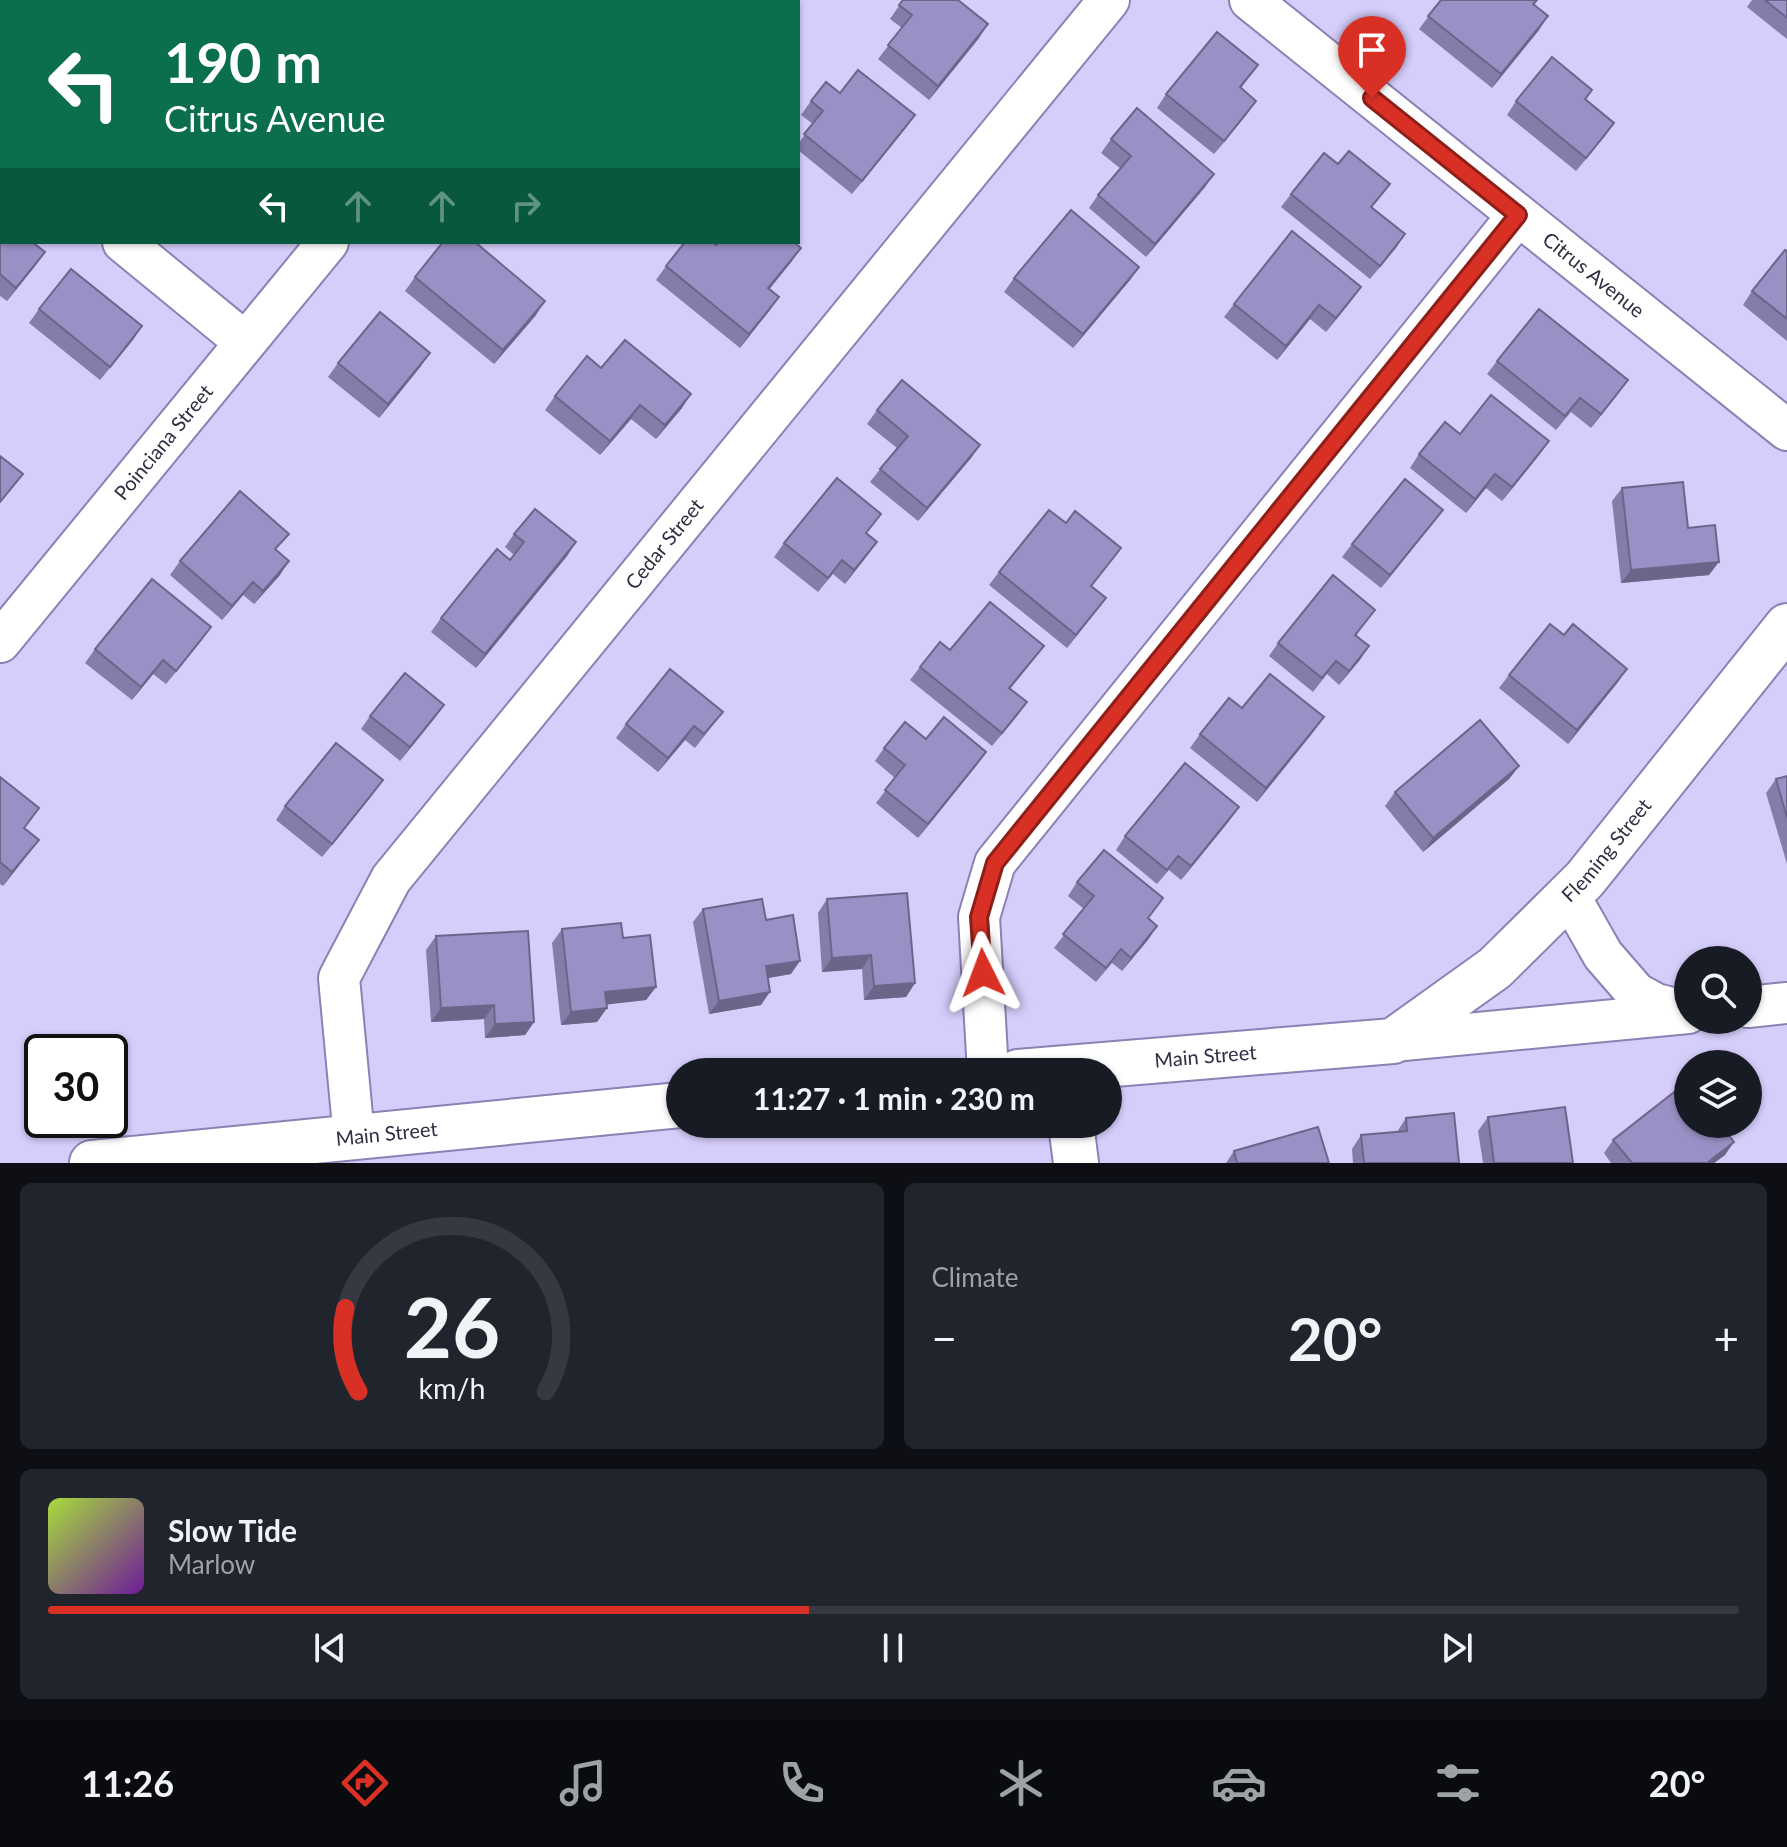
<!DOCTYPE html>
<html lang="en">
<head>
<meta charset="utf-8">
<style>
	:root { --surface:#171b24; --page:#20242c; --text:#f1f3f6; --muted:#9ea1a6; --line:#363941; --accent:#d93025 }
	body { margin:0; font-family:Lato,sans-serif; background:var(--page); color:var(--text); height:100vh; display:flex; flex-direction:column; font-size:30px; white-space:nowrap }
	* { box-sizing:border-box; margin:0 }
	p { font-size:26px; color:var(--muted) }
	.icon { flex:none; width:44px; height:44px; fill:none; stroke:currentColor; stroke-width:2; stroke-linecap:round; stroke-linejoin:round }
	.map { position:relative; height:1163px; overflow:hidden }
	.sheet { display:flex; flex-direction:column; gap:20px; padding:20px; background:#0d0f14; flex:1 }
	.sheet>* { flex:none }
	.top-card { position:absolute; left:0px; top:0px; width:800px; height:244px; box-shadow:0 2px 6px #0004; background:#0b6e4f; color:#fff; overflow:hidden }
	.tools { position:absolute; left:1674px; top:946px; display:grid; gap:16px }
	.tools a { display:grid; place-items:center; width:88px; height:88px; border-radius:50%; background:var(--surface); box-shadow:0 2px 6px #0004; font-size:40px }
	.speed { position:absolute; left:24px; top:1034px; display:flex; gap:16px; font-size:40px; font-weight:700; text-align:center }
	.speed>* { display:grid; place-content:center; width:104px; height:104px; border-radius:50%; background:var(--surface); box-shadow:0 2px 6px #0004; line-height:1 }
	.speed .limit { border:4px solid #111; border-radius:12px; background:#fff; color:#111 }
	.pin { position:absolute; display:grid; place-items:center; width:68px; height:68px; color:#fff; margin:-82px -34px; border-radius:50% 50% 50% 0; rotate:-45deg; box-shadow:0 0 8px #0007 }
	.pin .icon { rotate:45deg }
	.me { position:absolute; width:88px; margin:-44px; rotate:357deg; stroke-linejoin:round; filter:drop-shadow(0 0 6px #0008) }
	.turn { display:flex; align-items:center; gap:28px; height:168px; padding:0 32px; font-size:36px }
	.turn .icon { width:104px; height:104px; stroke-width:2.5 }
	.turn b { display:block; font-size:56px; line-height:68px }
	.lanes { display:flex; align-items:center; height:76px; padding:0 32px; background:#0003; justify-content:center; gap:40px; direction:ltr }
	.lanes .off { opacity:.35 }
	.big { font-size:60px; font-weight:700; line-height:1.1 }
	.sheet .tile { flex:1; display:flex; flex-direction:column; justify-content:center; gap:12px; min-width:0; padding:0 28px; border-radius:12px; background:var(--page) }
	.sheet .dial { align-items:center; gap:0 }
	.dial svg { height:208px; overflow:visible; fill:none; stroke:var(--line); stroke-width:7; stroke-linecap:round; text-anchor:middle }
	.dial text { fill:var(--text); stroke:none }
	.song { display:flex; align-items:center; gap:24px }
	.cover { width:96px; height:96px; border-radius:12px; background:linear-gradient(135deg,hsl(80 70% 55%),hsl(280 70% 35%)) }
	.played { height:8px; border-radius:4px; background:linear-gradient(90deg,var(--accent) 45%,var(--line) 45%) }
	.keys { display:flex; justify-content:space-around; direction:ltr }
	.heat { display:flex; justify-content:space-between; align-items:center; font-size:44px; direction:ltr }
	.sheet .tiles { flex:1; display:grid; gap:20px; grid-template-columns:1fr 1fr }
	.tile:last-child { grid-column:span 2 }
	.trip { position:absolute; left:666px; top:1058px; width:456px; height:80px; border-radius:40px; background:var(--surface); box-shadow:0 2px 6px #0004; font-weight:700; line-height:80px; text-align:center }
	.tab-bar { display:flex; height:128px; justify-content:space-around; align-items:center; background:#090b0e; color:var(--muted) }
	.tab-bar .icon { width:56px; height:56px }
	.tab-bar .current { color:var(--accent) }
	.tab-bar b { font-size:36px; color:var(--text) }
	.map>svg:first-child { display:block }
</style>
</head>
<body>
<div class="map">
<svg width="1787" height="1163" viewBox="0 0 1787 1163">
	<rect width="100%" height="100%" fill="#d5cdfa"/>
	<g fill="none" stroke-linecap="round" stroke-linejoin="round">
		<g stroke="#8b81b4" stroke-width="44">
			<g id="street">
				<path id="s1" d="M1250 0 1787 430"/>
				<path d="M529 2 531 0"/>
				<path d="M0 141 2 143"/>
				<path d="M123 242 245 342"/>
				<path id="s2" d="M0 642 328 242"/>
				<path d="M1569 895 1603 955 1636 993 1656 1004 1684 1011"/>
				<path d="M1748 1007 1787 1003"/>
				<path d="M1393 1041 1688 1013"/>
				<path d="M988 1072 979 917 995 863 1518 215"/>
				<path id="s3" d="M354 1137 339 978 391 879 1109 0"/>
			</g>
		</g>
		<g stroke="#8b81b4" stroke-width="48">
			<g id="secondary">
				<path id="s4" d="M1018 1072 1393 1041 1495 968 1585 879 1787 626"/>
				<path d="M1071 1124 1076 1163"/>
				<path id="s5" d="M92 1163 680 1105"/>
			</g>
		</g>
		<use href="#street" stroke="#fff" stroke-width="40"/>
		<use href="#secondary" stroke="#fff" stroke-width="44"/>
	</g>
	<g fill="#857ca9">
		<path d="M313 0H409L408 2H315Z"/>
		<path d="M903 0 979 38 929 100 878 59 902 28 890 19Z"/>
		<path d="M1441 0H1538L1534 5 1539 30 1492 88 1419 29Z"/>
		<path d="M1752 0H1787V39L1747 7Z"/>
		<path d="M1258 65 1241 88 1247 114 1214 154 1157 108 1166 94Z"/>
		<path d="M1592 90 1586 100 1614 123 1576 171 1507 115 1516 101Z"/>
		<path d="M840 93 915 115 852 194 798 150V144L813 124 801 115 811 101Z"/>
		<path d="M1111 139 1205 187 1146 257 1089 208 1098 195 1121 169 1101 153Z"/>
		<path d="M1291 194 1380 197 1372 207 1405 234 1370 279 1281 207Z"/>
		<path d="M0 216 35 266 7 301 0 296Z"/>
		<path d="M716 245 792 261 769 289 779 297 740 348 656 280 666 266Z"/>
		<path d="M1787 251V341L1743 305 1752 291Z"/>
		<path d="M1139 267 1130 280 1073 348 1004 292 1014 278Z"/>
		<path d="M415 277 536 315 494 364 405 291Z"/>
		<path d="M1361 287 1326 332 1310 319 1277 360 1224 317 1234 304Z"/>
		<path d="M39 309 142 326 100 380 29 323Z"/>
		<path d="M1497 361 1628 380 1591 428 1571 412 1556 430 1487 374Z"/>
		<path d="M338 363 421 366 379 418 328 377Z"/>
		<path d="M601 368 682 408 656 439 631 419 600 455 545 410 555 396Z"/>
		<path d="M877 410 980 445 971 458 918 521 870 482 897 448 867 424Z"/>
		<path d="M1460 434 1539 455 1502 501 1486 488 1466 513 1410 468 1419 454Z"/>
		<path d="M1622 488 1688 528 1709 575 1621 583 1612 501Z"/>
		<path d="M1443 510 1381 588 1342 557 1352 544Z"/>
		<path d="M1066 523 1121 548 1092 586 1106 598 1067 648 989 585 999 572Z"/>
		<path d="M514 534 576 542 567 556 476 668 431 632 441 618 510 560 514 555 505 547Z"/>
		<path d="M867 534 877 542 845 584 833 574 818 592 774 557 784 543Z"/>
		<path d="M277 550 280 575 254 604 243 595 222 620 170 575 180 561Z"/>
		<path d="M1375 610 1356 636 1369 646 1339 685 1327 674 1313 692 1269 656 1278 643Z"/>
		<path d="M211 627 166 684 153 674 132 700 85 663 95 649Z"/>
		<path d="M950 650 1034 659 1010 689 1027 702 992 746 910 680 920 667Z"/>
		<path d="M1509 675 1618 682 1568 744 1499 688Z"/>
		<path d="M444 705 400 761 361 729 370 716Z"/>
		<path d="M1242 708 1314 731 1257 802 1190 748 1200 734Z"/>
		<path d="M723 712 695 748 685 740 658 772 616 738 626 724Z"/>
		<path d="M926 739 986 752 918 838 876 803 895 778 875 761 884 748Z"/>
		<path d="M1519 766 1509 779 1423 852 1385 806 1395 792Z"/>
		<path d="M1787 776V864L1766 793 1776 779Z"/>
		<path d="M0 777 25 828 39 840 3 886 0 884Z"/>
		<path d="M373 794 322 857 276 820 285 806Z"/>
		<path d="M1229 821 1181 880 1169 870 1157 884 1116 850 1125 836Z"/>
		<path d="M1077 882 1148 918 1157 926 1122 971 1112 963 1096 982 1054 948 1084 909 1068 896Z"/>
		<path d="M827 899 915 983 906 997 864 1000 862 969 822 972 818 913Z"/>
		<path d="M703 909 766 920 791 974 768 978 761 1005 709 1014 693 922Z"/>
		<path d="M562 929 623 938 656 987 646 1000 606 1004 607 1008 597 1022 561 1025 552 943Z"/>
		<path d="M436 936 534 1022 525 1035 485 1038 484 1019 431 1022 426 950Z"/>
		<path d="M1488 1117 1573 1163H1483L1478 1131Z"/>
		<path d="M1406 1118 1459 1163H1353L1352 1149 1361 1135 1397 1132Z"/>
		<path d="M1613 1140 1725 1155 1714 1163H1611L1604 1153Z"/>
		<path d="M1234 1151 1329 1163H1226Z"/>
	</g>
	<g fill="#6c658a">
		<path d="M1548 16 1539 30 1492 88 1501 74Z"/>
		<path d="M988 24 979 38 929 100 938 86Z"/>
		<path d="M1256 101 1247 114 1214 154 1224 141Z"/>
		<path d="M915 115 905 129 852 194 862 181Z"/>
		<path d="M1614 123 1605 136 1576 171 1586 158Z"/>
		<path d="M1214 174 1205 187 1146 257 1155 244Z"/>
		<path d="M1405 234 1396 248 1370 279 1380 266Z"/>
		<path d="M801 248 792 261 759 302 768 288Z"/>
		<path d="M45 252 35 266 7 301 16 288Z"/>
		<path d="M1139 267 1130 280 1073 348 1083 334Z"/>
		<path d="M1361 287 1351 301 1326 332 1336 318Z"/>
		<path d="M779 297 770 310 740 348 749 334Z"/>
		<path d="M545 301 536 315 494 364 503 350Z"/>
		<path d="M1319 305 1310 319 1277 360 1286 346Z"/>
		<path d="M142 326 133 340 100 380 110 367Z"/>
		<path d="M430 353 421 366 379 418 388 404Z"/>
		<path d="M1628 380 1618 394 1591 428 1601 414Z"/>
		<path d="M691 394 682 408 656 439 665 425Z"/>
		<path d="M640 405 631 419 600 455 610 441Z"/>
		<path d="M1549 441 1539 455 1502 501 1512 487Z"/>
		<path d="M980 445 971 458 918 521 927 508Z"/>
		<path d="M1495 474 1486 488 1466 513 1475 499Z"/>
		<path d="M1443 510 1433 523 1381 588 1390 575Z"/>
		<path d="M576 542 567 556 476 668 485 654Z"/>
		<path d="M877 542 867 556 845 584 854 570Z"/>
		<path d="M289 561 280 575 254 604 263 591Z"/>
		<path d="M1719 562 1709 575 1621 583 1631 570Z"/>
		<path d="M253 582 243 595 222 620 232 606Z"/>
		<path d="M1106 598 1096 611 1067 648 1076 635Z"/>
		<path d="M211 627 202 640 166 684 176 671Z"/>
		<path d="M1044 646 1034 659 1000 701 1009 688Z"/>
		<path d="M1369 646 1360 660 1339 685 1349 671Z"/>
		<path d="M163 660 153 674 132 700 141 687Z"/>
		<path d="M1627 669 1618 682 1568 744 1577 730Z"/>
		<path d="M1027 702 1017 716 992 746 1002 733Z"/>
		<path d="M444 705 434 719 400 761 410 747Z"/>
		<path d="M1324 717 1314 731 1257 802 1266 788Z"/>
		<path d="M694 726 685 740 658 772 668 758Z"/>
		<path d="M986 752 977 765 918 838 928 824Z"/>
		<path d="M1519 766 1509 779 1423 852 1433 838Z"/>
		<path d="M383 780 373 794 322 857 332 844Z"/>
		<path d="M1239 807 1229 821 1181 880 1191 866Z"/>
		<path d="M39 840 29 853 3 886 12 872Z"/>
		<path d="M1157 926 1148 940 1122 971 1131 958Z"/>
		<path d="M871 955 862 969 822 972 832 958Z"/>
		<path d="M800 961 791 974 757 980 766 966Z"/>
		<path d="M915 983 906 997 864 1000 874 986Z"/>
		<path d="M656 987 646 1000 595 1006 605 992Z"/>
		<path d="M770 992 761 1005 709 1014 719 1001Z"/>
		<path d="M494 1005 484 1019 431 1022 441 1008Z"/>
		<path d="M607 1008 597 1022 561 1025 571 1012Z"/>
		<path d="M534 1022 525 1035 485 1038 495 1024Z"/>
		<path d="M1734 1142 1725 1155 1714 1163H1707Z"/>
	</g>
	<g fill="#9b90c5" stroke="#6c658a" stroke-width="2">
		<path d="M59 0H160L162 2H57Z"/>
		<path d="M339 0H408L407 2H342Z"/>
		<path d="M662 0H737L740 2H660Z"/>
		<path d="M903 0H958L988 24 938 86 888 45 912 15 899 5Z"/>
		<path d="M1441 0H1537L1533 4 1548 16 1501 74 1428 16Z"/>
		<path d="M1765 0H1787V18Z"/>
		<path d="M1217 32 1258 65 1240 87 1256 101 1224 141 1166 94Z"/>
		<path d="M1552 57 1592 90 1585 99 1614 123 1586 158 1516 101Z"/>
		<path d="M858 70 915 115 862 181 804 134 823 111 811 101 826 82 840 93Z"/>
		<path d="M1137 108 1214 174 1155 244 1098 195 1131 156 1111 139Z"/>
		<path d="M1349 151 1390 184 1371 207 1405 234 1380 266 1291 194 1324 153 1338 164Z"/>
		<path d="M1071 210 1139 267 1083 334 1014 278Z"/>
		<path d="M0 216 2 218V242H32L45 252 16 288 0 274Z"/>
		<path d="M1292 231 1361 287 1336 318 1319 305 1286 346 1234 304Z"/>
		<path d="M443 242H475L545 301 503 350 415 277Z"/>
		<path d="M685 242H712L716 245 718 242H794L801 248 768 288 779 297 749 334 666 266Z"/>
		<path d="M1785 250 1787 251V319L1752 291Z"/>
		<path d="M71 269 142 326 110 367 39 309Z"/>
		<path d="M1539 309 1628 380 1601 414 1580 398 1565 416 1497 361Z"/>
		<path d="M380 312 430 353 388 404 338 363Z"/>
		<path d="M625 340 691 394 665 425 640 405 610 441 555 396 587 356 601 368Z"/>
		<path d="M902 380 980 445 927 508 880 469 908 436 877 410Z"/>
		<path d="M1491 395 1549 441 1512 487 1495 474 1475 499 1419 454 1445 422 1460 434Z"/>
		<path d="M0 456 23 474 0 502Z"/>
		<path d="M837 478 881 514 866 533 877 542 854 570 842 560 828 578 784 543Z"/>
		<path d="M1405 479 1443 510 1390 575 1352 544Z"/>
		<path d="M1683 482 1688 528 1715 525 1719 562 1631 570 1622 488Z"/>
		<path d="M240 491 289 534 275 549 289 561 263 591 253 582 232 606 180 561Z"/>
		<path d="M535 509 576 542 485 654 441 618 497 549 510 560 524 542 514 534Z"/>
		<path d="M1049 510 1066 523 1075 511 1121 548 1091 586 1106 598 1076 635 999 572Z"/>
		<path d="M1333 575 1375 610 1355 635 1369 646 1349 671 1336 661 1322 678 1278 643Z"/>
		<path d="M152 579 211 627 176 671 163 660 141 687 95 649Z"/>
		<path d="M990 602 1044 646 1009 688 1027 702 1002 733 920 667 940 642 950 650Z"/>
		<path d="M1550 624 1564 635 1573 624 1627 669 1577 730 1509 675Z"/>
		<path d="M670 669 723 712 704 734 694 726 668 758 626 724Z"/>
		<path d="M405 673 444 705 410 747 370 716Z"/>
		<path d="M1270 674 1324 717 1266 788 1200 734 1229 698 1242 708Z"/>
		<path d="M944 717 986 752 928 824 885 790 905 765 884 748 905 722 926 739Z"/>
		<path d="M1480 720 1519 766 1433 838 1395 792Z"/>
		<path d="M336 743 383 780 332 844 285 806Z"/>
		<path d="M1185 763 1239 807 1191 866 1178 856 1167 870 1125 836Z"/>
		<path d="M1787 776V818L1776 779Z"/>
		<path d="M0 777 39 808 24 828 39 840 12 872 0 862Z"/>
		<path d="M1104 850 1163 898 1148 918 1157 926 1131 958 1121 949 1106 968 1063 934 1094 896 1077 882Z"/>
		<path d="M907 893 915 983 874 986 871 955 832 958 827 899Z"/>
		<path d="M762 899 766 920 793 915 800 961 766 966 770 992 719 1001 703 909Z"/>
		<path d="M621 923 623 938 650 935 656 987 605 992 607 1008 571 1012 562 929Z"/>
		<path d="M528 931 534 1022 495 1024 494 1005 441 1008 436 936Z"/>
		<path d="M1687 1082 1688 1124H1720L1734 1142 1707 1163H1632L1613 1140Z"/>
		<path d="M1565 1107 1573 1163H1494L1488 1117Z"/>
		<path d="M1454 1113 1459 1163H1364L1361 1135 1407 1131 1406 1118Z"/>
		<path d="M1318 1127 1329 1163H1237L1234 1151Z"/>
	</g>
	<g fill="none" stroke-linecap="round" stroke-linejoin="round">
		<g stroke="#8d1f18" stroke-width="20">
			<path id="route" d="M983 973 979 917 995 863 1518 215 1372 98"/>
		</g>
		<use href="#route" stroke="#d93025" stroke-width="14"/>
	</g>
	<g text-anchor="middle" stroke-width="6" stroke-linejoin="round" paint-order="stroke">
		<g font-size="20" fill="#312d43" stroke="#d5cdfa">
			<text dy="7" stroke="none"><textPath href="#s1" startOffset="440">Citrus Avenue</textPath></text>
			<text dy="7" stroke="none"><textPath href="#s2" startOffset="258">Poinciana Street</textPath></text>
			<text dy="7" stroke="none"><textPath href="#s3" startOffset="704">Cedar Street</textPath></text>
			<text dy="7" stroke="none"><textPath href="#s4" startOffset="664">Fleming Street</textPath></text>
			<text dy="7" stroke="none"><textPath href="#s4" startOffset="188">Main Street</textPath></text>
			<text dy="7" stroke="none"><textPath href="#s5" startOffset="296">Main Street</textPath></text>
		</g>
	</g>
</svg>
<div class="tools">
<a><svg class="icon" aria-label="search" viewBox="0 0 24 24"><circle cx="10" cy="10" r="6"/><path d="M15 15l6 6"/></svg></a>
<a><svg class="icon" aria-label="layers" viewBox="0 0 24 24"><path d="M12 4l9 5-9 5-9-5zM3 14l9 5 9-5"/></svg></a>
</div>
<div class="speed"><div class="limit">30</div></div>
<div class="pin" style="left:1372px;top:98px;background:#d93025"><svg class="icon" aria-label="arrive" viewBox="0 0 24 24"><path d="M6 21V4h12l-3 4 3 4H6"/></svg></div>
<svg class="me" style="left:983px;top:973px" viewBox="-20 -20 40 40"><path d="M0-17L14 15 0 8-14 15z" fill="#d93025" stroke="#fff" stroke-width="4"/></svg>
<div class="trip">11:27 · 1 min · 230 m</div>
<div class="top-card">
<div class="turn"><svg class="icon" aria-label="left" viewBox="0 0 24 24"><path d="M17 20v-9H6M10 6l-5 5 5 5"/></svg><div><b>190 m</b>Citrus Avenue</div></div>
<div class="lanes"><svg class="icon" aria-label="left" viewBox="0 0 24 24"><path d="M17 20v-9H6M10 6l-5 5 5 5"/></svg><svg class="icon off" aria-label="ahead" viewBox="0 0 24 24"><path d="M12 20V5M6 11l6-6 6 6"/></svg><svg class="icon off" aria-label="ahead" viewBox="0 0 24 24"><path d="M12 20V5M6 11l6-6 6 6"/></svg><svg class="icon off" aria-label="right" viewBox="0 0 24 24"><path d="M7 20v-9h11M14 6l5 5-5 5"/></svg></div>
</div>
</div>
<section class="sheet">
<div class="tiles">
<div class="tile dial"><svg viewBox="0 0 100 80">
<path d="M14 69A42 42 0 1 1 86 69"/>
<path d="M14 69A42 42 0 0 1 9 37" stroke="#d93025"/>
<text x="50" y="56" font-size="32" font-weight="700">26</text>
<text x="50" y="72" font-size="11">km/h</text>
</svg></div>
<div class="tile"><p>Climate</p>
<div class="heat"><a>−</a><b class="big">20°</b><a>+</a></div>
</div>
<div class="tile">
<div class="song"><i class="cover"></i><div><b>Slow Tide</b><p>Marlow</p></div></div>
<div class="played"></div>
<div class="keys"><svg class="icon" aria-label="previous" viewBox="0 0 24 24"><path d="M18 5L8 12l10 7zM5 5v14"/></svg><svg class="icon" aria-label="pause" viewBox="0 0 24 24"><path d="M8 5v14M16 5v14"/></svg><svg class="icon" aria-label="next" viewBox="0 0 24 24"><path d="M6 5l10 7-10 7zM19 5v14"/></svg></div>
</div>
</div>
</section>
<nav class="tab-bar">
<b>11:26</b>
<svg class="icon current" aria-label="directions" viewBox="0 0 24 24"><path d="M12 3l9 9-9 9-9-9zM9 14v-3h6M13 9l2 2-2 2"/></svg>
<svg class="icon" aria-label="music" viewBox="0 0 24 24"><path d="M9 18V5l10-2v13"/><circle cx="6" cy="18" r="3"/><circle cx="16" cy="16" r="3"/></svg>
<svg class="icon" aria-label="phone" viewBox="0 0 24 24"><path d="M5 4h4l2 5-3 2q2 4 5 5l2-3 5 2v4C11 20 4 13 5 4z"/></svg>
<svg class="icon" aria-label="climate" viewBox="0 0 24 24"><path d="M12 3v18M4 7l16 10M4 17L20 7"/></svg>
<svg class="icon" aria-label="car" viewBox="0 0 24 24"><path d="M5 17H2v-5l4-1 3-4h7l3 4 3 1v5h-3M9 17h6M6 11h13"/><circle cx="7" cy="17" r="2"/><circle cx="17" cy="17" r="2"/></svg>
<svg class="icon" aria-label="filters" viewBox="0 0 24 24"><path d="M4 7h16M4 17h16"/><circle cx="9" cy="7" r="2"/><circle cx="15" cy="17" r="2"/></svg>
<b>20°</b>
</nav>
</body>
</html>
